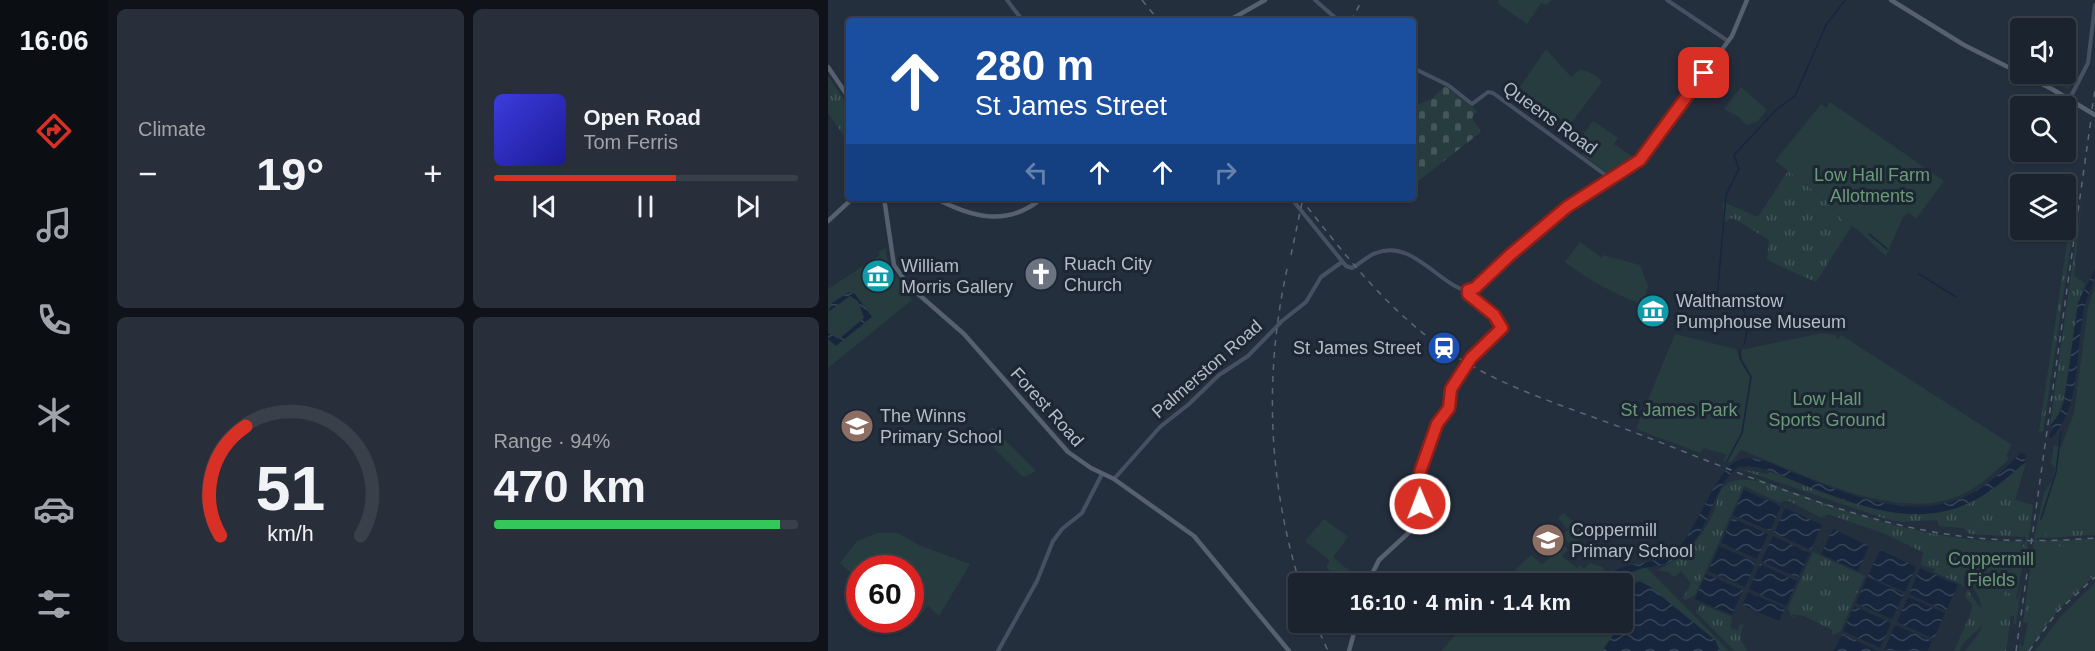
<!DOCTYPE html>
<html lang="en">
<head>
<meta charset="utf-8">
<style>
	:root { --surface:#1b232e; --page:#282f3a; --text:#f1f3f6; --muted:#a0a4aa; --line:#39404a; --accent:#d93025 }
	body { margin:0; font-family:Arial,sans-serif; background:var(--page); color:var(--text); height:100vh; display:flex; flex-direction:column; font-size:22px; white-space:nowrap }
	* { box-sizing:border-box; margin:0 }
	p { font-size:20px; color:var(--muted) }
	.icon { flex:none; width:33px; height:33px; fill:none; stroke:currentColor; stroke-width:2; stroke-linecap:round; stroke-linejoin:round }
	.map { position:relative; flex:1; overflow:hidden }
	.sheet { display:flex; flex-direction:column; gap:9px; padding:9px; background:#0f1319; width:720px }
	.sheet>* { flex:none }
	.hud { position:absolute; left:18px; top:18px; width:570px; height:183px; border-radius:6px; box-shadow:0 2px 4px #0004,0 0 0 2px var(--line); background:#1a4fa0; color:#fff; overflow:hidden }
	.fabs { position:absolute; left:1182px; top:18px; display:grid; gap:12px }
	.fabs a { display:grid; place-items:center; width:66px; height:66px; border-radius:6px; background:var(--surface); box-shadow:0 2px 4px #0004,0 0 0 2px var(--line); font-size:30px }
	.speed { position:absolute; left:18px; top:555px; display:flex; gap:12px; font-size:30px; font-weight:700; text-align:center }
	.speed>* { display:grid; place-content:center; width:78px; height:78px; border-radius:50%; background:var(--surface); box-shadow:0 2px 4px #0004,0 0 0 2px var(--line); line-height:1 }
	.speed .limit { border:9px solid #d22; background:#fff; color:#111 }
	.pin { position:absolute; display:grid; place-items:center; width:51px; height:51px; color:#fff; margin:-26px; border-radius:12px; box-shadow:0 3px 9px #0006 }
	.me { position:absolute; width:66px; margin:-33px; rotate:359deg; stroke-linejoin:round; filter:drop-shadow(0 0 4px #0008) }
	.turn { display:flex; align-items:center; gap:21px; height:126px; padding:0 30px; font-size:27px }
	.turn .icon { width:78px; height:78px; stroke-width:2.5 }
	.turn b { display:block; font-size:42px; line-height:51px }
	.lanes { display:flex; align-items:center; height:57px; padding:0 30px; background:#0003; justify-content:center; gap:30px; direction:ltr }
	.lanes .off { opacity:.35 }
	.big { font-size:45px; font-weight:800; line-height:1.1 }
	.sheet .card { flex:1; display:flex; flex-direction:column; justify-content:center; gap:9px; min-width:0; padding:0 21px; border-radius:9px; background:var(--page) }
	.sheet .dial { align-items:center; gap:0 }
	.dial svg { height:156px; overflow:visible; fill:none; stroke:var(--line); stroke-width:7; stroke-linecap:round; text-anchor:middle }
	.dial text { fill:var(--text); stroke:none }
	.song { display:flex; align-items:center; gap:18px }
	.cover { width:72px; height:72px; border-radius:9px; background:linear-gradient(135deg,hsl(240 70% 55%),hsl(240 70% 35%)) }
	.played { height:6px; border-radius:3px; background:linear-gradient(90deg,var(--accent) 60%,var(--line) 60%) }
	.keys { display:flex; justify-content:space-around; direction:ltr }
	.heat { display:flex; justify-content:space-between; align-items:center; font-size:33px; direction:ltr }
	.charge { height:9px; border-radius:4px; background:linear-gradient(90deg,#34c759 94%,var(--line) 0) }
	.sheet .tiles { flex:1; display:grid; gap:9px; grid-template-columns:repeat(2,1fr) }
	.trip { position:absolute; left:460px; top:573px; width:345px; height:60px; border-radius:6px; background:var(--surface); box-shadow:0 2px 4px #0004,0 0 0 2px var(--line); font-weight:800; line-height:60px; text-align:center }
	main { display:flex; flex:1; min-height:0 }
	.tab-bar { display:flex; flex-direction:column; width:108px; justify-content:space-around; align-items:center; background:#0b0e12; color:var(--muted) }
	.tab-bar .icon { width:42px; height:42px }
	.tab-bar .selected { color:var(--accent) }
	.tab-bar b { font-size:27px; color:var(--text) }
	.map>svg:first-child { display:block }
</style>
</head>
<body>
<main>
<nav class="tab-bar">
<b>16:06</b>
<svg class="icon selected" aria-label="directions" viewBox="0 0 24 24"><path d="M12 3l9 9-9 9-9-9zM9 14v-3h6M13 9l2 2-2 2"/></svg>
<svg class="icon" aria-label="music" viewBox="0 0 24 24"><path d="M9 18V5l10-2v13"/><circle cx="6" cy="18" r="3"/><circle cx="16" cy="16" r="3"/></svg>
<svg class="icon" aria-label="phone" viewBox="0 0 24 24"><path d="M5 4h4l2 5-3 2q2 4 5 5l2-3 5 2v4C11 20 4 13 5 4z"/></svg>
<svg class="icon" aria-label="climate" viewBox="0 0 24 24"><path d="M12 3v18M4 7l16 10M4 17L20 7"/></svg>
<svg class="icon" aria-label="car" viewBox="0 0 24 24"><path d="M5 17H2v-5l4-1 3-4h7l3 4 3 1v5h-3M9 17h6M6 11h13"/><circle cx="7" cy="17" r="2"/><circle cx="17" cy="17" r="2"/></svg>
<svg class="icon" aria-label="filters" viewBox="0 0 24 24"><path d="M4 7h16M4 17h16"/><circle cx="9" cy="7" r="2"/><circle cx="15" cy="17" r="2"/></svg>
</nav>
<section class="sheet">
<div class="tiles">
<div class="card"><p>Climate</p>
<div class="heat"><a>−</a><b class="big">19°</b><a>+</a></div>
</div>
<div class="card">
<div class="song"><i class="cover"></i><div><b>Open Road</b><p>Tom Ferris</p></div></div>
<div class="played"></div>
<div class="keys"><svg class="icon" aria-label="previous" viewBox="0 0 24 24"><path d="M18 5L8 12l10 7zM5 5v14"/></svg><svg class="icon" aria-label="pause" viewBox="0 0 24 24"><path d="M8 5v14M16 5v14"/></svg><svg class="icon" aria-label="next" viewBox="0 0 24 24"><path d="M6 5l10 7-10 7zM19 5v14"/></svg></div>
</div>
<div class="card dial"><svg viewBox="0 0 100 80">
<path d="M14 69A42 42 0 1 1 86 69"/>
<path d="M14 69A42 42 0 0 1 27 13" stroke="#d93025"/>
<text x="50" y="56" font-size="32" font-weight="700">51</text>
<text x="50" y="72" font-size="11">km/h</text>
</svg></div>
<div class="card"><p>Range · 94%</p><b class="big">470 km</b><div class="charge"></div></div>
</div>
</section>
<div class="map">
<svg width="1267" height="651" viewBox="0 0 1267 651">
	<defs>
		<pattern id="grass-tufts" width="24" height="20" patternUnits="userSpaceOnUse" patternTransform="scale(1.5)"><rect width="24" height="20" fill="#263c3f"/><path d="M3 7l-1-3M5 7V3M7 7l1-3M15 17l-1-3M17 17v-4M19 17l1-3" fill="none" stroke="#435659"/></pattern>
		<pattern id="cemetery-stones" width="16" height="16" patternUnits="userSpaceOnUse" patternTransform="scale(1.5)"><rect width="16" height="16" fill="#263c3f"/><path d="M2 7V4a2 2 0 0 1 4 0v3zM10 15v-3a2 2 0 0 1 4 0v3z" fill="#435659"/></pattern>
		<pattern id="water-waves" width="16" height="10" patternUnits="userSpaceOnUse" patternTransform="scale(1.5)"><rect width="16" height="10" fill="#17263c"/><path d="M0 5q4-4 8 0t8 0" fill="none" stroke="#364457"/></pattern>
	</defs>
	<rect width="100%" height="100%" fill="#242f3e"/>
	<g fill="url(#grass-tufts)">
		<path d="M0 76 21 108V132L16 136 0 113Z"/>
		<path d="M960 171 1003 204 1013 219 1024 225 988 282 939 260 941 240 905 218 895 222V202L930 217Z"/>
		<path d="M1246 196 1250 197 1215 431 1211 432Z"/>
		<path d="M1254 197 1246 276 1257 284C1241 317 1246 407 1222 425Z"/>
		<path d="M1267 444V535L1214 538 1215 535 1208 540 1212 541 1211 545 1213 541 1267 539V575L1231 609 1200 651H1191L1192 643 1195 648 1200 623 1195 622 1207 533Z"/>
		<path d="M1198 462 1187 500 1205 505 1202 532 1198 536 1201 533 1197 563H1194L1192 576V547L1197 543 1198 537 1142 534 1135 528 1111 526 1109 520 1074 522 1055 518 909 468 939 474 942 472C1003 495 1077 533 1142 503 1162 493 1180 476 1198 462Z"/>
		<path d="M925 477C1012 510 1103 545 1197 541L1190 547 1136 576V588L1133 584 1106 572 1107 569 1093 565 1095 552 1055 533 1000 514 994 518 961 501H954L952 503 916 486 867 595 857 600 855 598 863 583 853 571 846 577 841 572 829 570C854 559 874 538 886 512 889 504 890 492 896 486 904 478 921 479 931 482Z"/>
		<path d="M985 552 1037 576 1012 632 1004 635V630L976 616 965 614 964 616 969 618H964L960 608Z"/>
		<path d="M1194 579 1188 624H1185L1186 616H1183L1178 651H1170L1159 618 1177 588 1190 599Z"/>
		<path d="M1139 589 1151 606 1155 607 1165 600 1155 629 1154 625C1145 635 1137 638 1131 651H1126L1143 613 1144 604 1138 598Z"/>
		<path d="M873 604 904 617 902 628 910 631 911 626 916 623 912 638 919 651H907L868 612Z"/>
	</g>
	<path fill="url(#cemetery-stones)" d="M617 86 649 111 644 118 653 132 585 185V107L603 99Z"/>
	<g fill="#263c3f">
		<path d="M671 0H724L718 5 713 3 699 24 669 3Z"/>
		<path d="M718 49 743 77 751 70C762 71 767 74 774 82L741 126 690 90Z"/>
		<path d="M1238 71 1243 74 1251 71 1241 89 1206 78 1208 74H1238Z"/>
		<path d="M913 87 939 110 929 122 918 125 911 117 896 109Z"/>
		<path d="M1002 102 1116 181 1088 219 1081 213 1075 217 1058 256 1031 231 1013 219 1003 204 947 161 993 104 998 108Z"/>
		<path d="M765 121 790 138 786 144 807 158 783 176 754 155 760 147 751 140Z"/>
		<path d="M752 242 774 258 775 255 812 265 820 286 815 305C787 294 761 281 737 262Z"/>
		<path d="M58 248 59 258 66 272 84 300 0 368V289L52 255 50 252Z"/>
		<path d="M1267 286V531H1219L1216 537 1206 538 1216 492 1224 481 1227 467 1223 464 1226 445 1233 447 1246 413 1260 307Z"/>
		<path d="M994 333 1007 335 1010 340 1013 335 1184 445 1178 456 1181 459C1164 475 1147 491 1125 498 1061 520 973 473 913 450L903 462 895 461 907 443 900 455 876 448 872 453 808 429 847 334 908 349 916 367 922 375V383L923 375 914 361 913 350Z"/>
		<path d="M164 427 208 471 197 477 194 476 155 437Z"/>
		<path d="M735 513 759 533 742 545 734 535 740 530 730 518Z"/>
		<path d="M496 519 520 537 505 557 532 580 533 583H506L500 576 503 572 498 567 502 561 477 541Z"/>
		<path d="M49 533H70L91 545 142 564 111 616 100 606 83 627 75 620H82V568H32L31 580 12 563 29 541Z"/>
		<path d="M1101 536 1188 543 1198 548 1188 599 1178 591 1161 614 1170 651H1137C1142 644 1154 632 1155 623 1158 590 1125 559 1098 543Z"/>
		<path d="M1267 543V571L1228 608 1198 650 1195 649 1206 587 1203 586 1208 545 1242 547Z"/>
		<path d="M737 546 740 550 734 556 749 568 752 565 756 569 762 563 774 567 779 572 813 562 901 651H613L638 623 795 622V584L673 583 703 555 714 564Z"/>
		<path d="M1267 583V651H1207L1232 617Z"/>
	</g>
	<g fill="url(#water-waves)">
		<path d="M1267 269C1267 285 1257 298 1255 314 1248 352 1252 412 1223 438L1221 436 1225 428 1223 425 1232 413 1236 402 1250 303Z"/>
		<path d="M21 292 27 294 44 317 8 346 0 339V333L11 339 36 318 30 301 22 296 0 312 4 303Z"/>
		<path d="M1194 452 1199 457 1196 460 1198 462C1180 476 1163 493 1142 502 1085 531 1021 502 967 481 949 474 929 463 910 467 880 490 882 542 845 561 834 566 821 566 809 570 795 575 786 584 771 583 777 577 784 571 792 568 810 561 837 564 851 547 870 527 890 465 913 459 931 455 950 467 966 473 1025 496 1093 527 1153 488 1168 478 1181 464 1194 452Z"/>
		<path d="M916 490 953 506 942 531 905 515Z"/>
		<path d="M957 508 994 525 983 550 946 533Z"/>
		<path d="M904 518 940 534 929 559 893 543Z"/>
		<path d="M1005 529 1041 546 1030 571 993 554Z"/>
		<path d="M945 536 982 553 970 578 933 561Z"/>
		<path d="M891 546 928 562 917 587 880 571Z"/>
		<path d="M1052 550 1088 567 1077 592 1040 576Z"/>
		<path d="M932 564 969 581 958 606 921 589Z"/>
		<path d="M1092 568 1130 585 1118 611 1081 594Z"/>
		<path d="M878 574 915 590 904 615 867 599Z"/>
		<path d="M1039 577 1076 594 1064 619 1028 603Z"/>
		<path d="M811 581 821 586 887 640 892 651H774L785 635 779 623 795 622V590Z"/>
		<path d="M920 592 957 608 951 621 914 605Z"/>
		<path d="M1080 597 1117 613 1106 639 1069 622Z"/>
		<path d="M1026 606 1063 623 1052 648 1015 631Z"/>
		<path d="M1067 625 1104 641 1100 651 1056 650Z"/>
		<path d="M1014 634 1050 651H1006Z"/>
	</g>
	<g fill="none" stroke-linecap="round" stroke-linejoin="round">
		<g stroke="#17263c" stroke-width="1.5">
			<path d="M1041 234 1059 249"/>
			<path d="M1091 274 1128 297"/>
			<path d="M916 344C921 326 924 310 903 302 898 300 894 299 889 297L898 195 911 169 906 155 949 109 967 96 998 25 1017 0"/>
			<path d="M899 461 914 433 923 377 912 358V350"/>
			<path d="M1213 519 1228 472 1233 432"/>
		</g>
		<g stroke="#465061" stroke-width="4">
			<path d="M179 0 195 21"/>
			<path d="M487 0 511 21"/>
			<path d="M839 0 900 41"/>
			<path d="M585 68 620 85 644 104 660 92 665 93 783 179"/>
			<path d="M1241 100 1260 63 1267 5"/>
			<path d="M463 198 518 266 524 268C532 264 539 256 548 253 584 239 609 283 639 291"/>
			<path d="M286 479 332 427 361 404 391 375 420 356 454 321 478 302 493 277 514 262"/>
			<path d="M170 651 209 581 225 541 234 529 254 513 274 474"/>
		</g>
		<g stroke="#56606e" stroke-width="4.5">
			<path d="M1063 0 1136 45 1224 89 1267 115"/>
			<path d="M400 21 437 0"/>
			<path d="M0 67 21 98"/>
			<path d="M56 198 66 265 81 286 136 334 240 452 263 468 286 479 366 536 461 651"/>
			<path d="M107 198C143 217 179 228 214 198"/>
			<path d="M0 221 25 198"/>
			<path d="M639 291 647 288 679 258 739 207 815 156 904 36 919 0"/>
			<path d="M539 584 551 560 589 525 592 514 591 477 609 424 621 408 623 389 643 358 674 328 666 315 639 291"/>
			<path d="M521 651 529 622"/>
		</g>
		<g stroke="#5a6575" stroke-width="1.5" stroke-dasharray="6 6" stroke-linecap="butt">
			<path d="M314 0 331 21"/>
			<path d="M523 21 534 0"/>
			<path d="M1264 109 1267 90"/>
			<path d="M472 198C515 252 557 308 615 348 671 387 737 406 800 430 904 469 1008 517 1118 534 1167 542 1218 542 1267 538"/>
			<path d="M463 255 475 198"/>
			<path d="M459 269C436 375 440 480 472 584"/>
			<path d="M487 622 500 651"/>
			<path d="M1188 651 1263 119"/>
			<path d="M1201 651 1229 612 1267 577"/>
		</g>
	</g>
	<g fill="none" stroke-linecap="round" stroke-linejoin="round">
		<g stroke="#8d1f18" stroke-width="15">
			<path id="route" d="M592 504V472L609 424 621 408 623 389 643 358 674 328 666 315 640 294V290L647 288 682 255 739 207 812 160 876 73"/>
		</g>
		<use href="#route" stroke="#d93025" stroke-width="10"/>
	</g>
	<defs>
		<g id="church-disc" transform="scale(1.725)"><circle r="9.5" fill="#6b7280" stroke="#1d2633"/><path d="M-1.2-6h2.4v3.5h3.3v2.4h-3.3V6h-2.4V-.1h-3.3v-2.4h3.3Z" fill="#fff"/></g>
		<g id="museum-disc" transform="scale(1.725)"><circle r="9.5" fill="#0f9aa8" stroke="#1d2633"/><path d="M0-6L6-3V-2H-6V-3ZM-5-1h2V3h-2ZM-1-1h2V3h-2ZM3-1h2V3H3ZM-6 4H6V6H-6Z" fill="#fff"/></g>
		<g id="station-disc" transform="scale(1.725)"><circle r="9.5" fill="#1a4fb4" stroke="#1d2633"/><path d="M-3-6H3Q5-6 5-4V2Q5 4 3 4L4.5 6H3L1.5 4h-3L-3 6H-4.5L-3 4Q-5 4-5 2V-4Q-5-6-3-6ZM-3.5-4v3h7v-3ZM-3.5 1v1.5H-2V1ZM2 1v1.5H3.5V1Z" fill="#fff"/></g>
		<g id="school-disc" transform="scale(1.725)"><circle r="9.5" fill="#8d6e63" stroke="#1d2633"/><path d="M0-5L7-2L0 1L-7-2ZM-4 1L0 2.5L4 1V4Q0 6-4 4Z" fill="#fff"/></g>
	</defs>
	<g fill-rule="evenodd">
		<use href="#church-disc" x="213" y="274"/>
		<use href="#museum-disc" x="50" y="276"/>
		<use href="#museum-disc" x="825" y="311"/>
		<use href="#station-disc" x="616" y="348"/>
		<use href="#school-disc" x="29" y="426"/>
		<use href="#school-disc" x="720" y="540"/>
	</g>
	<g text-anchor="middle" stroke-width="6" stroke-linejoin="round" paint-order="stroke">
		<g font-size="18" fill="#b4bcc9" stroke="#1d2633">
			<text transform="translate(722 118) rotate(36)" y="6">Queens Road</text>
			<text transform="translate(379 369) rotate(-41)" y="6">Palmerston Road</text>
			<text transform="translate(219 407) rotate(48)" y="6">Forest Road</text>
		</g>
		<g font-size="18" fill="#6b9a76" stroke="#1d2633">
			<text x="1044" y="181">Low Hall Farm<tspan x="1044" dy="21">Allotments</tspan></text>
			<text x="999" y="405">Low Hall<tspan x="999" dy="21">Sports Ground</tspan></text>
			<text x="851" y="416">St James Park</text>
			<text x="1163" y="565">Coppermill<tspan x="1163" dy="21">Fields</tspan></text>
		</g>
		<g font-size="18" fill="#b4bcc9" stroke="#1d2633" text-anchor="start">
			<text x="236" y="270">Ruach City<tspan x="236" dy="21">Church</tspan></text>
			<text x="73" y="272">William<tspan x="73" dy="21">Morris Gallery</tspan></text>
			<text x="848" y="307">Walthamstow<tspan x="848" dy="21">Pumphouse Museum</tspan></text>
			<text x="593" y="354" text-anchor="end">St James Street</text>
			<text x="52" y="422">The Winns<tspan x="52" dy="21">Primary School</tspan></text>
			<text x="743" y="536">Coppermill<tspan x="743" dy="21">Primary School</tspan></text>
		</g>
	</g>
</svg>
<div class="fabs">
<a><svg class="icon" aria-label="sound" viewBox="0 0 24 24"><path d="M4 9h4l5-4v14l-5-4H4zM17 9q2 3 0 6"/></svg></a>
<a><svg class="icon" aria-label="search" viewBox="0 0 24 24"><circle cx="10" cy="10" r="6"/><path d="M15 15l6 6"/></svg></a>
<a><svg class="icon" aria-label="layers" viewBox="0 0 24 24"><path d="M12 4l9 5-9 5-9-5zM3 14l9 5 9-5"/></svg></a>
</div>
<div class="speed"><div class="limit">60</div></div>
<div class="pin" style="left:876px;top:73px;background:#d93025"><svg class="icon" aria-label="arrive" viewBox="0 0 24 24"><path d="M6 21V4h12l-3 4 3 4H6"/></svg></div>
<svg class="me" style="left:592px;top:504px" viewBox="-20 -20 40 40"><circle r="17" fill="#d93025" stroke="#fff" stroke-width="3"/><path d="M0-11L8 9 0 5-8 9z" fill="#fff"/></svg>
<div class="trip">16:10 · 4 min · 1.4 km</div>
<div class="hud">
<div class="turn"><svg class="icon" aria-label="ahead" viewBox="0 0 24 24"><path d="M12 20V5M6 11l6-6 6 6"/></svg><div><b>280 m</b>St James Street</div></div>
<div class="lanes"><svg class="icon off" aria-label="left" viewBox="0 0 24 24"><path d="M17 20v-9H6M10 6l-5 5 5 5"/></svg><svg class="icon" aria-label="ahead" viewBox="0 0 24 24"><path d="M12 20V5M6 11l6-6 6 6"/></svg><svg class="icon" aria-label="ahead" viewBox="0 0 24 24"><path d="M12 20V5M6 11l6-6 6 6"/></svg><svg class="icon off" aria-label="right" viewBox="0 0 24 24"><path d="M7 20v-9h11M14 6l5 5-5 5"/></svg></div>
</div>
</div>
</main>
</body>
</html>
